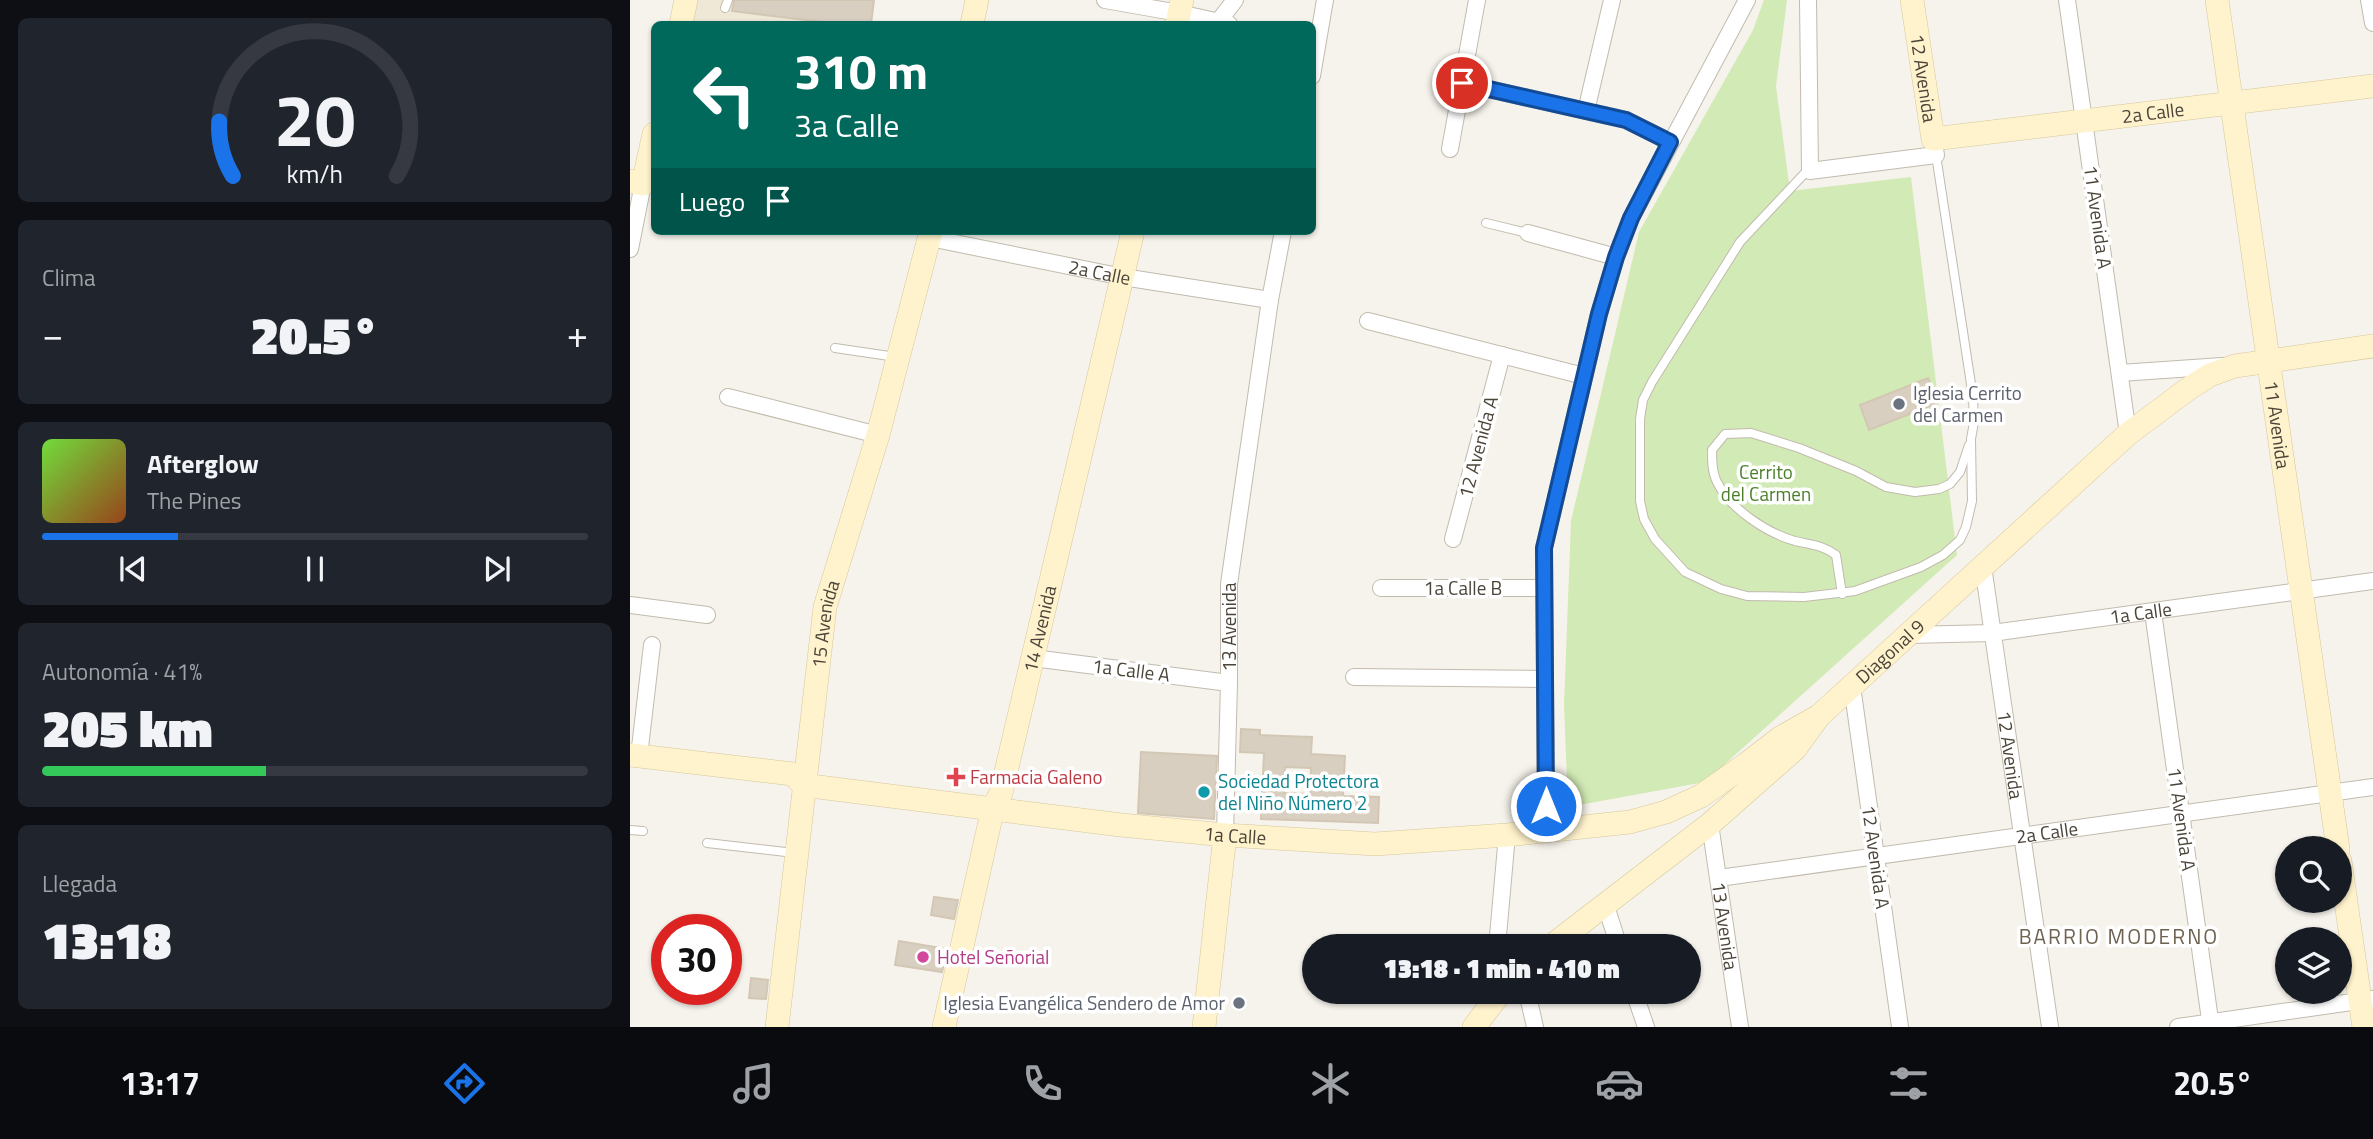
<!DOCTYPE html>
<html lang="es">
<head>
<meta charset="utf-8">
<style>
	:root { --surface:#171b24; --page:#20242c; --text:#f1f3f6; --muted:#9ea1a6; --line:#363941; --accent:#1a73e8 }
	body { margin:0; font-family:"Titillium Web",sans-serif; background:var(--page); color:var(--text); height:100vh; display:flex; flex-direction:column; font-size:26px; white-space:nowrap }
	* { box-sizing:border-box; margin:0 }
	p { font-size:23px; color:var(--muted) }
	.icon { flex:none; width:38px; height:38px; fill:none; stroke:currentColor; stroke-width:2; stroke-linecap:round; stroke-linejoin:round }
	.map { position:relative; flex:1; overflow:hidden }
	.details { display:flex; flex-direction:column; gap:18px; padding:18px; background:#0d0f14; width:630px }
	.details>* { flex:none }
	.guide { position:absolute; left:21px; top:21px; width:665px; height:214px; border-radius:10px; box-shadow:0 2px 5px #0004; background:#00695c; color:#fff; overflow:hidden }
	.fabs { position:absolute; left:1645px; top:836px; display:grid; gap:14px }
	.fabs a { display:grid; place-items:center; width:77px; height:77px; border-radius:50%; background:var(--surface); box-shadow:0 2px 5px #0004; font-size:35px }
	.speed { position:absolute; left:21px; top:914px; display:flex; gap:14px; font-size:35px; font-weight:700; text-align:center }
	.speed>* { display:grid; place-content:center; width:91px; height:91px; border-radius:50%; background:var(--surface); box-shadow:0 2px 5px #0004; line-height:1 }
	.speed .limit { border:10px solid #d22; background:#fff; color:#111 }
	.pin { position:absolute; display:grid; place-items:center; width:60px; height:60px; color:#fff; margin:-30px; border:4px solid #fff; border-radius:50%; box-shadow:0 2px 7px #0007 }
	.me { position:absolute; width:77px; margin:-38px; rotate:0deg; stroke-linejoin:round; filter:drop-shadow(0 0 5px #0008) }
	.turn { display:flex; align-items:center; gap:24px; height:147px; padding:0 28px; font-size:32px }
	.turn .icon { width:91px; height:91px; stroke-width:2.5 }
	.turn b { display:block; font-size:49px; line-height:60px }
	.then { display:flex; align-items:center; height:66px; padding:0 28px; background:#0003; gap:14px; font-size:26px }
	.big { font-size:52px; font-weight:800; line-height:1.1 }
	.details .tile { flex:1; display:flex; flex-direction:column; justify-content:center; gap:10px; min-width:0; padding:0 24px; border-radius:10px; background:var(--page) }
	.details .dial { align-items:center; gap:0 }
	.dial svg { height:182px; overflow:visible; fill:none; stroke:var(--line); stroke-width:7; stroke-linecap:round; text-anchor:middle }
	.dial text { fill:var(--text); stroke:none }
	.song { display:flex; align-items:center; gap:21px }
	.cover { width:84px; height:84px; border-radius:10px; background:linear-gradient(135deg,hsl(100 70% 55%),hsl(20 70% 35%)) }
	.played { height:7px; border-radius:4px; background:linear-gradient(90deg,var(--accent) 25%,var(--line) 25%) }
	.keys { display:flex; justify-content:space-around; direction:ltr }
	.heat { display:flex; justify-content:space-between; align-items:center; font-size:38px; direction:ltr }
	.charge { height:10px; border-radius:5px; background:linear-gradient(90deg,#34c759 41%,var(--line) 0) }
	.trip { position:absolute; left:672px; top:934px; width:399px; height:70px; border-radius:35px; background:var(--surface); box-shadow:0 2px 5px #0004; font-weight:800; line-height:70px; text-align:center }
	.menu { display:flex; height:112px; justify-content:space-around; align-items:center; background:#090b0e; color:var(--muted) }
	.menu .icon { width:49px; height:49px }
	.menu .active { color:var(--accent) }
	.menu b { font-size:32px; color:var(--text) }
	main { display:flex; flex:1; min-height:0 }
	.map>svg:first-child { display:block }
</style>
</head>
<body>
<main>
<section class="details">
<div class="tile dial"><svg viewBox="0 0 100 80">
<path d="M14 69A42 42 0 1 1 86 69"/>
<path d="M14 69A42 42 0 0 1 8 45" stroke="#1a73e8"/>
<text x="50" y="56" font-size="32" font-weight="700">20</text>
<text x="50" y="72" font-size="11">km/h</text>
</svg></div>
<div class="tile"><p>Clima</p>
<div class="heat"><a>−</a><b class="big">20.5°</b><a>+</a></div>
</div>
<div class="tile">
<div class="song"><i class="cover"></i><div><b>Afterglow</b><p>The Pines</p></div></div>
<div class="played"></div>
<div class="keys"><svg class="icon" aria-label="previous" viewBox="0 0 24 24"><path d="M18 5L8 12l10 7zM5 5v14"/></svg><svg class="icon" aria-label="pause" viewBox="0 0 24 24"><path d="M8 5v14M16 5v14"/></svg><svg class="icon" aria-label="next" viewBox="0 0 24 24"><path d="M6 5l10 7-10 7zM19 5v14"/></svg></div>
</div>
<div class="tile"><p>Autonomía · 41%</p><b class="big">205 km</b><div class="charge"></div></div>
<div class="tile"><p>Llegada</p><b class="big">13:18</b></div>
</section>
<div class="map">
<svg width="1743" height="1027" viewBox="0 0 1743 1027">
	<rect width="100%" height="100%" fill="#f6f3ec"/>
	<path fill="#efe8d6" d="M68 0H244L241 24H63Z"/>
	<path fill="#d2eab5" d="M1134 0H1157L1146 86 1160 191 1281 177 1327 555 1075 782 938 807 934 705 941 521 1009 232 1123 30Z"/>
	<g fill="#d8cfc1" stroke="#d3c7b4" stroke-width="2" fill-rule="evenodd">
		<path d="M104 0H244L241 24H201V23L102 11Z"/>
		<path d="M1298 378 1308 403 1239 430 1230 405Z"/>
		<path d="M611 729 630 730V735L682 737 681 754 715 756 713 796 749 797 748 823 631 819 634 753 610 752ZM655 767 681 768 680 794 654 793Z"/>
		<path d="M511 752 587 756 584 819 508 813Z"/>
		<path d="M304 897 328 900 324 919 301 915Z"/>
		<path d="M269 941 317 949 312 972 265 965Z"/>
		<path d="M121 978 138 980 136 999 119 998Z"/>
	</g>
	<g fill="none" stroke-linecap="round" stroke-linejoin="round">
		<g stroke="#c2bbae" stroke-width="10">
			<g id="lane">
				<path d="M95 8 98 0"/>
				<path d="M1180 171 1174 174 1110 242 1022 382 1013 400 1010 419V501L1014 519 1025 539 1055 572 1091 589 1117 596 1174 597 1225 591 1291 567 1313 555 1330 540 1336 527 1342 501 1341 439 1344 422 1343 397 1306 155"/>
				<path d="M856 223 898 233"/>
				<path d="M205 348 266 357"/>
				<path d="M1212 594 1206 555C1193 545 1181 545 1165 541 1137 533 1100 509 1087 482 1082 473 1082 460 1082 450L1095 434 1121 433 1169 448 1226 471 1256 487 1285 492 1309 489 1320 484 1330 472 1339 445"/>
				<path d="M0 830 13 831"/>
				<path d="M77 843 164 853"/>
			</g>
		</g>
		<g stroke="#c2bbae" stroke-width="18">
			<g id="street">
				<path d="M475 0 549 13 599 24"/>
				<path d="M1178 0 1180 171 1306 155 1303 139"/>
				<path d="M1437 0 1498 434"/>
				<path d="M1739 0 1743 23"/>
				<path d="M588 22 605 0"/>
				<path d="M682 76 695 0"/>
				<path d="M832 83 996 120 1040 142"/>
				<path d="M956 111 982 0"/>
				<path d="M820 149 847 0"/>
				<path d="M898 233 986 257"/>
				<path id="s1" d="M300 238 493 277 640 300"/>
				<path d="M0 249 13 184"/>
				<path d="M738 321 954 376"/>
				<path d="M1490 373 1592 366"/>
				<path d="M98 397 248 435"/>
				<path d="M823 539 872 355"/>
				<path id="s2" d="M1353 566 1420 1027"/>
				<path d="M751 588H914"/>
				<path d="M0 605 77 615"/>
				<path d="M1523 612 1581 1027"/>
				<path id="s3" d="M1278 635 1362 633 1743 581"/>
				<path d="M403 658 599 683"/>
				<path d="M724 677 915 679"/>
				<path d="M1222 686 1270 1027"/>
				<path d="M9 756 22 645"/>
				<path id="s4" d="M1080 824 1110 1027"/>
				<path d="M916 832 914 548 969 314 986 257 1001 218 1117 0"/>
				<path id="s5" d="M595 835 599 683V584L640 300 653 231"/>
				<path id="s6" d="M1089 878 1743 787"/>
				<path d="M976 906 989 947"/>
				<path d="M867 947 877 835"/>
				<path d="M897 992 905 1027"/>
				<path d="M1004 992 1016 1027"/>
				<path d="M1548 1027 1743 999"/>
			</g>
		</g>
		<g stroke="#d6c79b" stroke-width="24">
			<g id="secondary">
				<path id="s7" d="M1282 0 1303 139 1743 86"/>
				<path id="s8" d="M1587 0 1708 849"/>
				<path d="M51 24 56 0"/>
				<path d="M342 24 347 0"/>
				<path d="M547 24 552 0"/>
				<path d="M0 181 13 184 24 134"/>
				<path id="s9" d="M0 755 163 774 173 785 491 825 595 835 745 844 877 835 1000 822 1036 812 1071 796 1115 765 1150 738 1189 716"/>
				<path d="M1710 861 1734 1027"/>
				<path id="s10" d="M920 947 1080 824 1165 749 1189 716 1498 434 1558 389 1580 375 1605 366 1743 346"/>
				<path id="s11" d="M147 1027 195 607 248 435 301 231"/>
				<path id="s12" d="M314 1027 363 808 371 793 503 231"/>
				<path d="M574 1027 595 835"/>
				<path d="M844 1027 871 992"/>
			</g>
		</g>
		<use href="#lane" stroke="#fff" stroke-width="8"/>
		<use href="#street" stroke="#fff" stroke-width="16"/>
		<use href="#secondary" stroke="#fff3cd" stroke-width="23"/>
	</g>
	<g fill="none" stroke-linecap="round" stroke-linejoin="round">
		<g stroke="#114b97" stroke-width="18">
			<path id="route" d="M832 83 996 120 1040 142 1001 218 986 257 969 314 914 548 916 806"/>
		</g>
		<use href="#route" stroke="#1a73e8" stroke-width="12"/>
	</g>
	<g fill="#6b7280" stroke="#fff" stroke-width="2.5">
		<circle cx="1269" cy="404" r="7"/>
		<circle cx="609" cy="1003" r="7"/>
	</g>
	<path fill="#e0444e" stroke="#fff" stroke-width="2.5" d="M322.5 766.5h7v7h7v7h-7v7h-7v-7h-7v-7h7z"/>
	<circle fill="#0f9aa8" stroke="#fff" stroke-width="2.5" cx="574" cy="792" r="7"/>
	<circle fill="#d1479c" stroke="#fff" stroke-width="2.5" cx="293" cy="957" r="7"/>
	<g text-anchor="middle" stroke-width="7" stroke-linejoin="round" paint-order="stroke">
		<g font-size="19" fill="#4b4439" stroke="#fff">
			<text dy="7" stroke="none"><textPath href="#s7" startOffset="79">12 Avenida</textPath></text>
			<text dy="7" stroke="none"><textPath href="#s7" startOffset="362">2a Calle</textPath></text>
			<text transform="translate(1468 217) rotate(82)" y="7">11 Avenida A</text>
			<text dy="7" stroke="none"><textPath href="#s1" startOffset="173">2a Calle</textPath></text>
			<text dy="7" stroke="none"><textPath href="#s8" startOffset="429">11 Avenida</textPath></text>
			<text transform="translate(848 447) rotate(-75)" y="7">12 Avenida A</text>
			<text x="833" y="595">1a Calle B</text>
			<text dy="7" stroke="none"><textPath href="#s3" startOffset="234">1a Calle</textPath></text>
			<text dy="7" stroke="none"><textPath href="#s11" startOffset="406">15 Avenida</textPath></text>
			<text dy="7" stroke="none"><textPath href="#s5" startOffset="208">13 Avenida</textPath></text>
			<text dy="7" stroke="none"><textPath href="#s12" startOffset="410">14 Avenida</textPath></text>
			<text dy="7" stroke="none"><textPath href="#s10" startOffset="452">Diagonal 9</textPath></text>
			<text transform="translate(501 670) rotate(7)" y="7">1a Calle A</text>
			<text dy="7" stroke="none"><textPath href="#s2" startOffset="191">12 Avenida</textPath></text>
			<text transform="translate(1552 819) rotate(82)" y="7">11 Avenida A</text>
			<text dy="7" stroke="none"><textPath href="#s6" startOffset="331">2a Calle</textPath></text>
			<text dy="7" stroke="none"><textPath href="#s9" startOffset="614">1a Calle</textPath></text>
			<text transform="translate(1246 857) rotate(82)" y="7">12 Avenida A</text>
			<text dy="7" stroke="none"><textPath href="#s4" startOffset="103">13 Avenida</textPath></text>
		</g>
		<g font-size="19" fill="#5b616d" stroke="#fff" text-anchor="start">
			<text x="1283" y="400">Iglesia Cerrito<tspan x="1283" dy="22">del Carmen</tspan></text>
			<text x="595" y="1010" text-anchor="end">Iglesia Evangélica Sendero de Amor</text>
		</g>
		<g font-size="19" fill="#4a7f2a" stroke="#fff">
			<text x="1136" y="479">Cerrito<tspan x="1136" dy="22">del Carmen</tspan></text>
		</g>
		<g font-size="19" fill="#be3a42" stroke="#fff" text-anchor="start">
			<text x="340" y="784">Farmacia Galeno</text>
		</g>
		<g font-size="19" fill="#0d838f" stroke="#fff" text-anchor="start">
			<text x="588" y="788">Sociedad Protectora<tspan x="588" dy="22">del Niño Número 2</tspan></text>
		</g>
		<g font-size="19" fill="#b23c85" stroke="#fff" text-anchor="start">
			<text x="307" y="964">Hotel Señorial</text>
		</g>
		<g font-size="21" letter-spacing="2" fill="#6e6250" stroke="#fff">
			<text x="1489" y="944">BARRIO MODERNO</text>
		</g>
	</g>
</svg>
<div class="fabs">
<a><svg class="icon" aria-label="search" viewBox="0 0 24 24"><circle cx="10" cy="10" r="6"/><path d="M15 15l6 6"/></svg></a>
<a><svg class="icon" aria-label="layers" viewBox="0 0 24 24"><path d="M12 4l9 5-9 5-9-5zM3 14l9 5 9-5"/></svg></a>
</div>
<div class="speed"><div class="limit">30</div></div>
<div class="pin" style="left:832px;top:83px;background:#d93025"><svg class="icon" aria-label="arrive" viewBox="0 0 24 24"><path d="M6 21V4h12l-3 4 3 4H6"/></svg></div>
<svg class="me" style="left:916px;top:806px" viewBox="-20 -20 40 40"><circle r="17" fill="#1a73e8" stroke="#fff" stroke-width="3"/><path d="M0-11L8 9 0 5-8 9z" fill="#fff"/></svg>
<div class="trip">13:18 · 1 min · 410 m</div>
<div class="guide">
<div class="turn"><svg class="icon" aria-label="left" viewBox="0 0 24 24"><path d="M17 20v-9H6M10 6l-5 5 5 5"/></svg><div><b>310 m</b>3a Calle</div></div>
<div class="then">Luego<svg class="icon" aria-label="arrive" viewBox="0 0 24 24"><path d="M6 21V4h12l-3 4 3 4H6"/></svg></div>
</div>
</div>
</main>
<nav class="menu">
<b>13:17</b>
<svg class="icon active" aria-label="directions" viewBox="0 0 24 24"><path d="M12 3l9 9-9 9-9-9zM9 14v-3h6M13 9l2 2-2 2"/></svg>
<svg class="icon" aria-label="music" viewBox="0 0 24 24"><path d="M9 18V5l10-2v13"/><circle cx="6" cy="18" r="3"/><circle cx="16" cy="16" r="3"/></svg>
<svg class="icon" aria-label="phone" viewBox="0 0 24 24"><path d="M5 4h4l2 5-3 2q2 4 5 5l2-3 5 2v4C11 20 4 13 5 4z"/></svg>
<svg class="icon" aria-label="climate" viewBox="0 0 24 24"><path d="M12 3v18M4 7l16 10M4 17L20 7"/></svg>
<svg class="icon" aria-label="car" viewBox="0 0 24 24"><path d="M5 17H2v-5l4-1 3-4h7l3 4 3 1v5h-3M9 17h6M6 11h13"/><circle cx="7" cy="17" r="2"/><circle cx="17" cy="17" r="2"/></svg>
<svg class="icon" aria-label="filters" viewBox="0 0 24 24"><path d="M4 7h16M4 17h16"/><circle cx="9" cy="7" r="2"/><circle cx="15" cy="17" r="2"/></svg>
<b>20.5°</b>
</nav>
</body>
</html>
